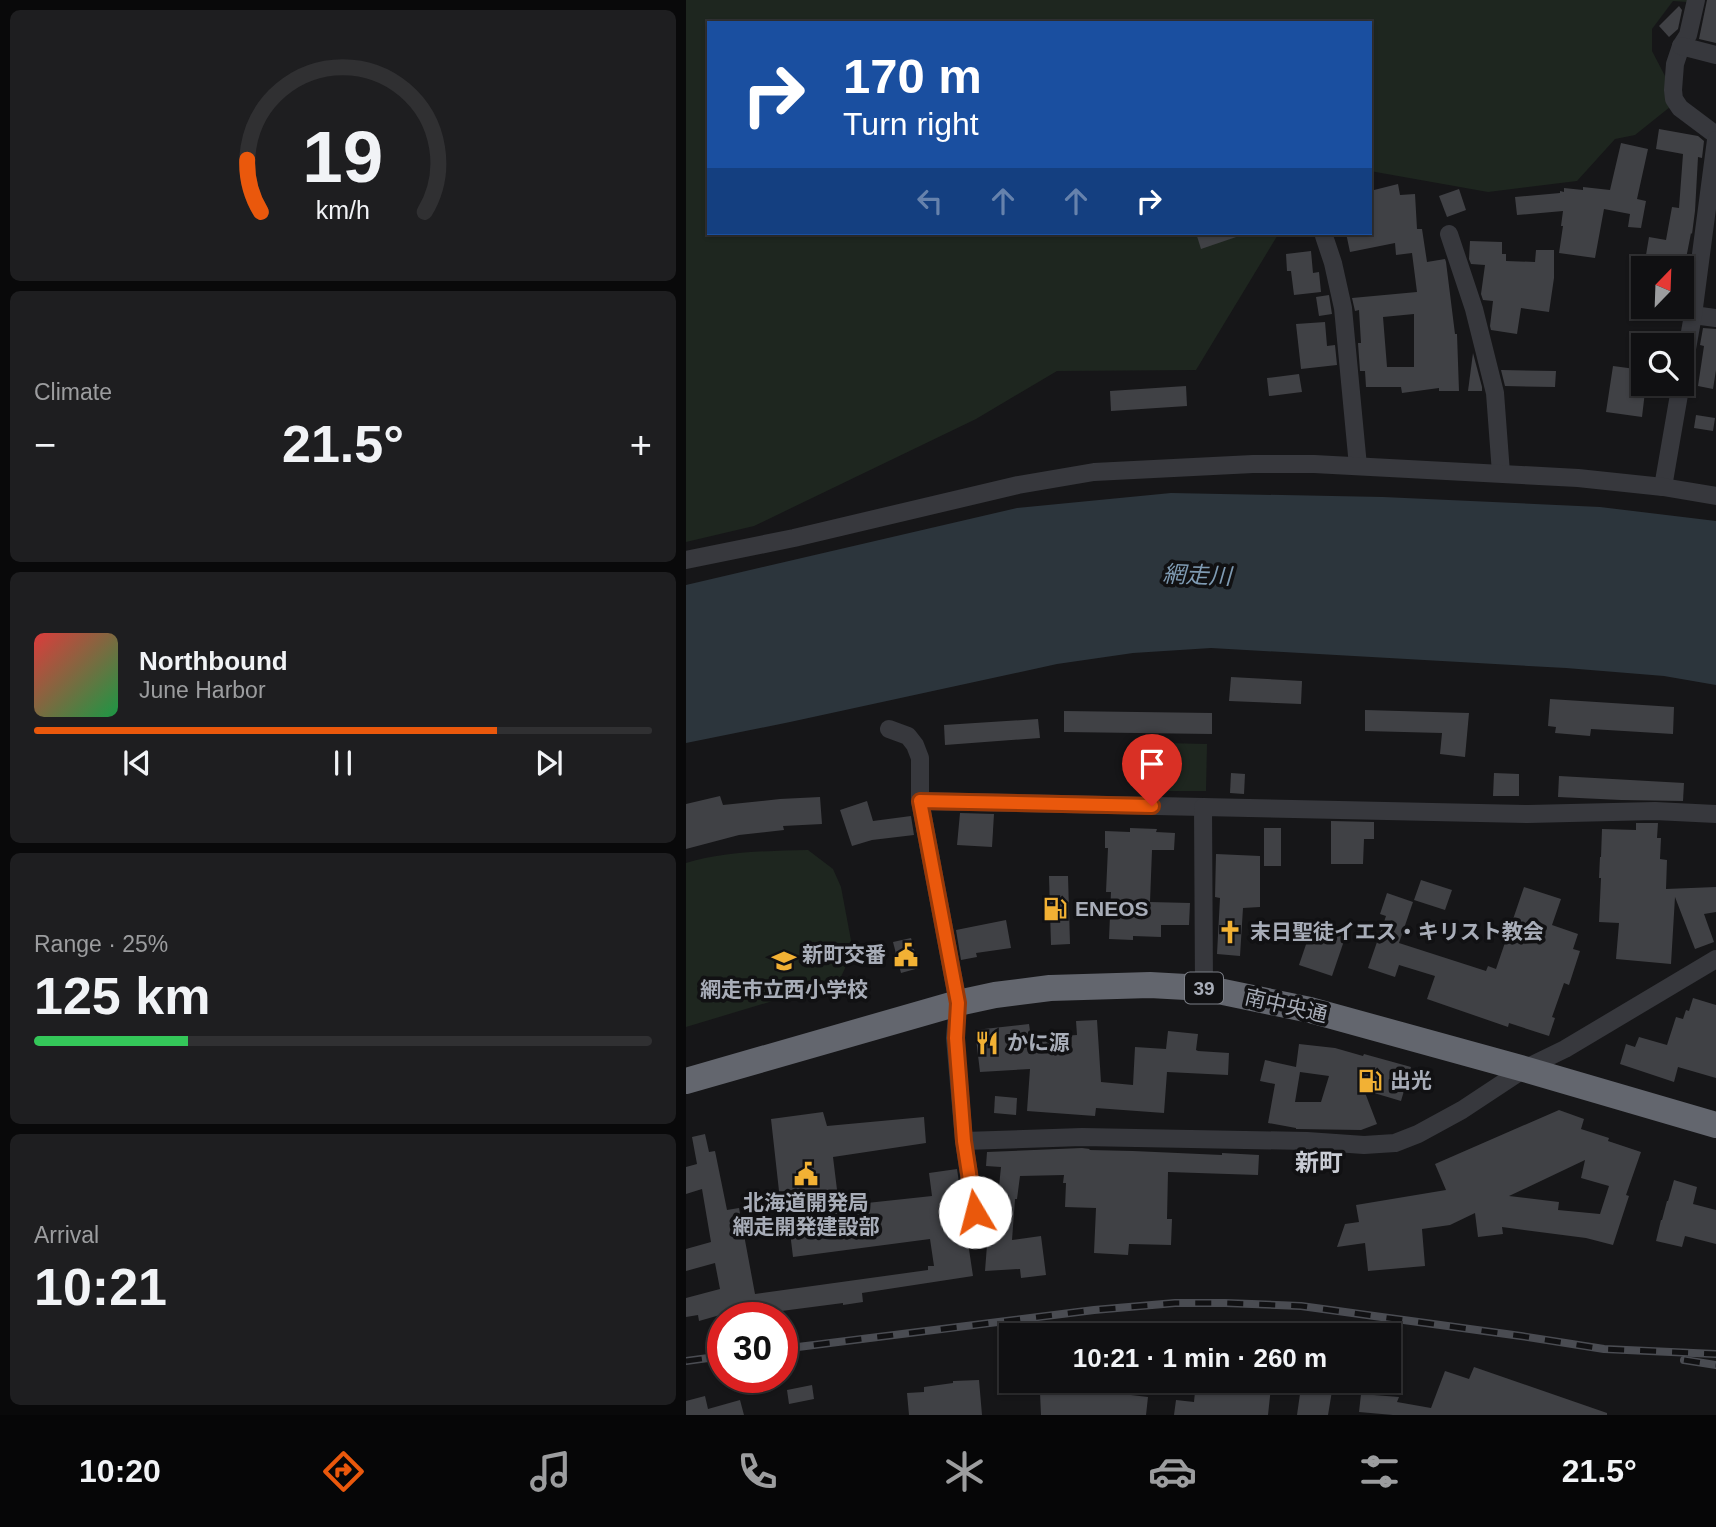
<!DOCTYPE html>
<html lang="en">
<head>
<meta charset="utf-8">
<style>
	:root { --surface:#101012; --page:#1e1e20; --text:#f1f3f6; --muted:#9c9d9f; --line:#303032; --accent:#ea580c }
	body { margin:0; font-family:Helvetica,"Noto Sans JP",sans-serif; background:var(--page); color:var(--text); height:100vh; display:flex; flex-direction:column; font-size:26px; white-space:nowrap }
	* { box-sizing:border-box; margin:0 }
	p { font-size:23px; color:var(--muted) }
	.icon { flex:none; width:38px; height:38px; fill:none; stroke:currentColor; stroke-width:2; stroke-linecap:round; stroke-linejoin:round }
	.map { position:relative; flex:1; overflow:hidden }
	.details { display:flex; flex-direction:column; gap:10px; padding:10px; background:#09090a; width:686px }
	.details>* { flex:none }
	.guide { position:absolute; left:21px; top:21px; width:665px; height:214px; border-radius:0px; box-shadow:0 2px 5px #0004,0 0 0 2px var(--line); background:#1a4fa0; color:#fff; overflow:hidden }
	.needle { width:46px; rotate:23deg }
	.fabs { position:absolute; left:945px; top:256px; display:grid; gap:14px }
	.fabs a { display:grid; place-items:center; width:63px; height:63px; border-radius:0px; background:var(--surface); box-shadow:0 2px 5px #0004,0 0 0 2px var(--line); font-size:35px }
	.speed { position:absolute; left:21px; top:1302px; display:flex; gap:14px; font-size:35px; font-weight:700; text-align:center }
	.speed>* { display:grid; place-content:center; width:91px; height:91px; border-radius:50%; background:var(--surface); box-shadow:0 2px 5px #0004,0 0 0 2px var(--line); line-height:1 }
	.speed .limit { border:10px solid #d22; background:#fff; color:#111 }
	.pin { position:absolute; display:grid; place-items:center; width:60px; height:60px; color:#fff; margin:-72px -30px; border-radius:50% 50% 50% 0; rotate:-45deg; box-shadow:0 0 7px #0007 }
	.pin .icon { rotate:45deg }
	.me { position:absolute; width:77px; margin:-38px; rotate:352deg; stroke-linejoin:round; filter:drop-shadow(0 0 5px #0008) }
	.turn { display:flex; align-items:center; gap:24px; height:147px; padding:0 21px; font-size:32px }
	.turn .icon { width:91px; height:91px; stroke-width:2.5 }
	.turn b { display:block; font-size:49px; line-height:60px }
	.lanes { display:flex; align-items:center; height:66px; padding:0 21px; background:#0003; justify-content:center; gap:35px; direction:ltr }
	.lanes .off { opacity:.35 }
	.big { font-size:52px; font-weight:700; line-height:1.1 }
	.details .card { flex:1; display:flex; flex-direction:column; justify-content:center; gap:10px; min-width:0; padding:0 24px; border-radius:10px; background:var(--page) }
	.details .dial { align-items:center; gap:0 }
	.dial svg { height:182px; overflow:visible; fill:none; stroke:var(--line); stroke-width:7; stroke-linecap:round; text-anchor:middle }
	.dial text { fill:var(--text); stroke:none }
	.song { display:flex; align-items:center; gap:21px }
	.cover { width:84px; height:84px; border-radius:10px; background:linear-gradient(135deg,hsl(0 70% 55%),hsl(140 70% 35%)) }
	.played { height:7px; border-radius:4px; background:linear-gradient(90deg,var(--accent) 75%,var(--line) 75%) }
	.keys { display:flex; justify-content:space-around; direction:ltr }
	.heat { display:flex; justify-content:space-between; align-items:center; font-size:38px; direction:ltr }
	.charge { height:10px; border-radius:5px; background:linear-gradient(90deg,#34c759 25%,var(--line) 0) }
	.trip { position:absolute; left:313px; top:1323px; width:402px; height:70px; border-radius:0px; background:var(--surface); box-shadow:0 2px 5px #0004,0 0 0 2px var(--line); font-weight:700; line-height:70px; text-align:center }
	.dock { display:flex; height:112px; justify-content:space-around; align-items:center; background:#060607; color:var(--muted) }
	.dock .icon { width:49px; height:49px }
	.dock .active { color:var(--accent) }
	.dock b { font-size:32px; color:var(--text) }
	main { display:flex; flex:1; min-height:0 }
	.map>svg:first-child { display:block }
</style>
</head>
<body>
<main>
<section class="details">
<div class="card dial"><svg viewBox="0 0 100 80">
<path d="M14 69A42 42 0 1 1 86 69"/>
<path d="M14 69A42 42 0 0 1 8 46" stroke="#ea580c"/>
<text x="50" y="56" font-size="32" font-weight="700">19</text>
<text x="50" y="72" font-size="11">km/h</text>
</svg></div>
<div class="card"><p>Climate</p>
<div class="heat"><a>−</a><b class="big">21.5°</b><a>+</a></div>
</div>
<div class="card">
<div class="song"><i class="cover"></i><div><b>Northbound</b><p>June Harbor</p></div></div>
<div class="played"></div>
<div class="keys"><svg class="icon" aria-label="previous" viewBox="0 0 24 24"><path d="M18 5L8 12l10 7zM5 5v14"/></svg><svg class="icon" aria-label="pause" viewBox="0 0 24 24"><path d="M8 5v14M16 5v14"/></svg><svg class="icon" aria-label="next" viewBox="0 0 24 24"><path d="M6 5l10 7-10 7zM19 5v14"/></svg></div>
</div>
<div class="card"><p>Range · 25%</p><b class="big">125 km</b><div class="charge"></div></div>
<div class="card"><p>Arrival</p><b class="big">10:21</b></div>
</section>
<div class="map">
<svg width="1030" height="1415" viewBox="0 0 1030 1415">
	<rect width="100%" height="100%" fill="#161618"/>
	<g fill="#1e261f">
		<path d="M0 0H1002L1001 2 987 1 966 29V51L979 76 984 107 949 135 929 139 891 181 802 192 684 171V23H23V233H593L510 370 371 371 290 419 68 526 0 542Z"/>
		<path d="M476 743 521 744 520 791H476Z"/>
		<path d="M122 850 147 869 155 887 167 951 153 981 0 1027V863C40 851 81 851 122 850Z"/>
	</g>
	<path fill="#2c353c" d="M485 493 697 497 914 507 1030 521V685L978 676 880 668 525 648 447 653 371 664 104 722 0 743V585L331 508Z"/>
	<g fill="#404145" fill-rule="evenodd">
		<path d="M1021 0H1030V43L1013 39Z"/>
		<path d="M993 6 996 10 992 29 983 37 973 26Z"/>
		<path d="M973 129 1012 136 1018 141 1016 158 1012 157 1009 211 1006 234 1005 233 998 269 959 261 963 237 980 240 986 207 993 208 997 154 970 149Z"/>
		<path d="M935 143 962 149 951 199 960 201 955 228 942 227 944 214 918 209 909 258 873 253 877 226H875L877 211 831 215 829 197 874 193V191L878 192V188L897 190V187L924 190Z"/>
		<path d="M712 184 714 195 729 194 731 229H736L741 262 759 259 760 262 769 334H771L773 391H753V388L716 393 715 387H680L679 371H674L672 343H675L673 310 669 311 666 298 731 292 726 253 710 255 709 243 664 252 660 233H684V191ZM728 314V367H701L697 317Z"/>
		<path d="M773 189 780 210 761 217 753 196Z"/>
		<path d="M510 233H556V235L515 249Z"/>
		<path d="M784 241 816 242V254H820V261L849 262 850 250H868V278L863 312 835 308 831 334 805 330 804 326 807 301 797 300 795 294 799 265 785 264 783 259Z"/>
		<path d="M625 251 627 273 633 272 635 292 608 295 605 271H601L600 254Z"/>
		<path d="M643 295 646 314 633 316 630 297Z"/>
		<path d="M639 322 641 346 649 345 651 365 615 369 610 324Z"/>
		<path d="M1017 328 1030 329V370L1027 389 1012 386 1018 346 1014 345Z"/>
		<path d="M787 353 796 387V391H782Z"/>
		<path d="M927 366 957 370V383H960L956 417 920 412Z"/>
		<path d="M815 370 870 371 869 387 819 386Z"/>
		<path d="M613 374 616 392 583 396 581 378Z"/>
		<path d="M500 386 501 406 425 411 424 391Z"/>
		<path d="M1010 415 1029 418 1027 431 1008 428Z"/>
		<path d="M545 677 616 681 615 704 543 701Z"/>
		<path d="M864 699 988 707 987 734 905 729 904 736 869 733 870 727 862 726Z"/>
		<path d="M679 710 783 713 779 757 754 754 756 733 679 731Z"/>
		<path d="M378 711 526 713V734L378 732Z"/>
		<path d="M352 719 354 738 259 745 258 725Z"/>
		<path d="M545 773 559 774 558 794 544 793Z"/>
		<path d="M808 773 833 774V796H807Z"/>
		<path d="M873 776 998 783 997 801 935 800 872 797Z"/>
		<path d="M34 796 37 805 94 799 134 797 136 824 97 826 98 830 53 835 0 849V804Z"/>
		<path d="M181 801 187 821 225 816 228 835 186 840 166 846 154 810Z"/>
		<path d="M274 813 308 814 306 847 271 845Z"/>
		<path d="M645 821 688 822V839H678L677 864H645Z"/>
		<path d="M950 823H972L971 838H975L974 859 981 860 980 889 1030 887V912L1018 914 1028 942 1009 949 989 897 985 964 930 959 933 923 913 922 915 878H913L914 857H915L916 829 950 830Z"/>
		<path d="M444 828 471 829 470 832 489 833 488 850H466L464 902 504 903 503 925H475V937L447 936V940L423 939 425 892H420L422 848H419V831L444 832Z"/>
		<rect x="578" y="828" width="17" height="38"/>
		<path d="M530 854 574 856V907L557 908 554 956 531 954 534 898 529 897Z"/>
		<path d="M363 876H382L384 944 365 945Z"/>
		<path d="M735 880 766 890 759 910 728 900Z"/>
		<path d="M838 887 875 899 866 925 892 934 887 949 894 951 883 985 878 983 866 1017 869 1018 863 1036 823 1023 822 1027 741 999 749 976 713 965 709 977 682 968 700 916 694 914 701 893 727 902 713 943 800 971 802 966 810 969Z"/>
		<path d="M320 920 325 948 290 953 291 957 275 960 270 930Z"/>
		<path d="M627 924 660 935 646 976 613 965Z"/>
		<path d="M225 938 233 968 215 973 207 942Z"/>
		<path d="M1007 998 1030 1005V1078L992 1067 988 1082 934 1064 940 1044 949 1047 953 1037 981 1045 990 1017 997 1019 1000 1010 1003 1011Z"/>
		<path d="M411 1020 415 1082 447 1085 449 1047 480 1049 482 1031 512 1034 510 1050 512 1051 543 1053 542 1075 481 1072 478 1113 410 1108 409 1116 341 1111 344 1069 294 1072 289 1030 343 1024 345 1038 391 1035 390 1021Z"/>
		<path d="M613 1044 649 1048 677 1056 678 1054 725 1067 715 1101 678 1090 691 1124 675 1130 610 1129V1128L582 1123 589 1084 574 1081 579 1060 610 1067ZM614 1072 643 1076 635 1102H609Z"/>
		<path d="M309 1096 331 1098 330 1115 308 1113Z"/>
		<path d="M873 1110 898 1119 895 1129 923 1138 922 1141 955 1152 940 1195 943 1196 927 1245 900 1238 816 1227 817 1234 792 1237 789 1213 764 1225 736 1229 739 1266 682 1271 679 1243 651 1247 659 1224 673 1222 670 1205 760 1190 749 1164ZM899 1160 895 1178 923 1186 914 1214 872 1210 873 1202 823 1196Z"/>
		<path d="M137 1112 141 1126 238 1117 240 1143 147 1157 153 1206 246 1196 243 1173 271 1169 287 1276 176 1293 177 1302 157 1305V1303L80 1313V1314L63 1318H42L41 1313 13 1321 12 1315 0 1317V1298L34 1289 29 1263 0 1271V1249L25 1242 16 1189 0 1194V1167L11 1164 6 1137 19 1134 23 1152 29 1151 41 1210 53 1208 69 1294 242 1270V1266H248L244 1239 107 1257 100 1199 94 1200 85 1119Z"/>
		<path d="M396 1148 404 1149 403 1150 447 1151 536 1155V1153L573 1155 572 1175 482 1172 481 1219H486L485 1245 443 1244 442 1255 408 1253 410 1208 379 1207 380 1183H377L378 1175 334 1176 331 1199H329L326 1240 355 1236 360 1275 335 1278 334 1269 299 1271 304 1206H311L315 1167 300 1166 301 1152Z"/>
		<path d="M988 1180 1011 1187 1007 1204 1030 1210V1244L999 1236 996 1247 970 1241 975 1220H976L981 1201H982Z"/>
		<path d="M788 1367 921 1413V1415H707L673 1412 675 1394 713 1397 711 1402 745 1408 759 1371 783 1379Z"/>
		<path d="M293 1380 296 1415H223L221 1393 238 1392V1387L267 1383V1381Z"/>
		<path d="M399 1381H429L428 1393 462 1397 460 1415H355L354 1393 373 1392V1384L399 1383Z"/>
		<path d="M510 1381H532L585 1387 582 1415H488L490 1400 508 1402Z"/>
		<path d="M126 1385 128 1399 103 1404 101 1390Z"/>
		<path d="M615 1387 646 1391 642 1415H611Z"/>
		<path d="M19 1396 22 1409 54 1400 58 1415H0V1401Z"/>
	</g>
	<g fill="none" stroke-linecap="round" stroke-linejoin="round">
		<g stroke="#37383d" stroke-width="18">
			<path d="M1010 0 1002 35 995 46 989 64 987 90 988 99 994 108 1030 135"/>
			<path d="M995 46 1030 55"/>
			<path d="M763 234 788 309 809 393 815 473"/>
			<path d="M638 236 647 263 657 308 672 466"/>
			<path d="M1007 315 1030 318"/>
			<path d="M996 377 1007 315 1030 140"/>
			<path d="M977 487 995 383"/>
			<path d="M0 560 108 538 332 485 408 472 567 464H628L892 478 977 487 1030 496"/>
			<path d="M203 729 222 736 229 745 234 758V801L272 1003 269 1038 278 1141 292 1236"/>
			<path d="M234 801 517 807"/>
			<path d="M518 988 517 807 842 814 969 811 1030 814"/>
			<path d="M278 1141 396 1137 621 1141 678 1145 709 1143 732 1134 776 1110 838 1069 879 1049 1030 959"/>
		</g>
		<path stroke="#63666e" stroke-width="26" d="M0 1081 272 1003 309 995 364 988 464 985 518 988 624 1010 838 1069 1030 1125"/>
		<g stroke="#4a4c52" stroke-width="8">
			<g id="rail">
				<path d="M96 1349 408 1310 489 1303H539L615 1306 835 1336 918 1349 1030 1354"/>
				<path d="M998 1360 1030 1365"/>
				<path d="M0 1361 37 1356"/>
			</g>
		</g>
		<use href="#rail" stroke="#111113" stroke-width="5" stroke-dasharray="16" stroke-linecap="butt"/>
	</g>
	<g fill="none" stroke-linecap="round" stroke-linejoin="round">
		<g stroke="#983908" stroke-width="18">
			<path id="route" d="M289 1212 278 1141 270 1038 272 1003 234 801 466 806"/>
		</g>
		<use href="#route" stroke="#ea580c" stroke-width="12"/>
	</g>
	<defs>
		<g id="fuel-bare" transform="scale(1.89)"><path d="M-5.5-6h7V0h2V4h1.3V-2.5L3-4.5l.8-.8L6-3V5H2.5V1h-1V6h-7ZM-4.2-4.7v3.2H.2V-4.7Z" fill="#f2b134" stroke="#111113" stroke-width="2.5" paint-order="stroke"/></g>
		<g id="church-bare" transform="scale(1.89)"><path d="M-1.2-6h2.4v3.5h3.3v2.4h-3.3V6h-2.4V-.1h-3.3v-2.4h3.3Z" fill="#f2b134" stroke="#111113" stroke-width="2.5" paint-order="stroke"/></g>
		<g id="civic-bare" transform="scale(1.89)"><path d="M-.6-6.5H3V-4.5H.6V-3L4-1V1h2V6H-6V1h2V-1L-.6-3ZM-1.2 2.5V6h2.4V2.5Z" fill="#f2b134" stroke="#111113" stroke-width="2.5" paint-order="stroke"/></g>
		<g id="school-bare" transform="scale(1.89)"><path d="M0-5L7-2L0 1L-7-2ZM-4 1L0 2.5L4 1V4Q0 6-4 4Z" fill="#f2b134" stroke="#111113" stroke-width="2.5" paint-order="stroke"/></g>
		<g id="restaurant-bare" transform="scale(1.89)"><path d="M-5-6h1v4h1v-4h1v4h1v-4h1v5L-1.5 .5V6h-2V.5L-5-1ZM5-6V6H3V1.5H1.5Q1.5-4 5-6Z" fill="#f2b134" stroke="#111113" stroke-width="2.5" paint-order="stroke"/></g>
	</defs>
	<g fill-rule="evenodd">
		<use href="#fuel-bare" x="369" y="909"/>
		<use href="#church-bare" x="544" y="932"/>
		<use href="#civic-bare" x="220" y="955"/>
		<use href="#school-bare" x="98" y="961"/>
		<use href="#restaurant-bare" x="301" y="1043"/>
		<use href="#fuel-bare" x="684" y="1081"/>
		<use href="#civic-bare" x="120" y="1174"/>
	</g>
	<g text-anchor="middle" stroke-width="7" stroke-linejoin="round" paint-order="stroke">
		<rect fill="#111113" stroke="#7b7e86" stroke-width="2" x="499" y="972.5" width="38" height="31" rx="5"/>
		<g font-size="19" font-weight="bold" fill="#a8adb8">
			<text x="518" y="995">39</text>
		</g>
		<g font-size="21" font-weight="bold" fill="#a8adb8" stroke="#111113" text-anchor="start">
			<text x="389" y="916">ENEOS</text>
			<text x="564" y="939">末日聖徒イエス・キリスト教会</text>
			<text x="200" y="962" text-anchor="end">新町交番</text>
			<text x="98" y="997" text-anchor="middle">網走市立西小学校</text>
			<text x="321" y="1050">かに源</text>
			<text x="704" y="1088">出光</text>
			<text x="120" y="1210" text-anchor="middle">北海道開発局<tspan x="120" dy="24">網走開発建設部</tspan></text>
		</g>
		<g font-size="21" fill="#a8adb8" stroke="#111113">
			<text transform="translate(600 1006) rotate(13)" y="7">南中央通</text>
		</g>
		<g font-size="23" font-style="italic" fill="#7f9bb3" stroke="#111113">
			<text transform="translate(511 575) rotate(2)" y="8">網走川</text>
		</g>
		<g font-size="24" font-weight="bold" fill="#c9ccd4" stroke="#111113">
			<text x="633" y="1171">新町</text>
		</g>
	</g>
</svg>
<div class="fabs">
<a><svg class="needle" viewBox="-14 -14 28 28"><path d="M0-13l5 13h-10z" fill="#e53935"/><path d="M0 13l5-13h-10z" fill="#9c9d9f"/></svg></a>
<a><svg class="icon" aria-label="search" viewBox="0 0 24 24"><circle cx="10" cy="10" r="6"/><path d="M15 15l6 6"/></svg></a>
</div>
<div class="speed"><div class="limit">30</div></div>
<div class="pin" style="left:466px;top:806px;background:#d93025"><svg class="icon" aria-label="arrive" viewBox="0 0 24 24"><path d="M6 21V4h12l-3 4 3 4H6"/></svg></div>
<svg class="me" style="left:289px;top:1212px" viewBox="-20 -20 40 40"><circle r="19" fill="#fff"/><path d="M0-13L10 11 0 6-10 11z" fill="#ea580c"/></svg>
<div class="trip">10:21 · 1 min · 260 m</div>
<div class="guide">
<div class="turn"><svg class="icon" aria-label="right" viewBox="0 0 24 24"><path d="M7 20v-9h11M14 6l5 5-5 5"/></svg><div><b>170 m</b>Turn right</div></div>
<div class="lanes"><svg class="icon off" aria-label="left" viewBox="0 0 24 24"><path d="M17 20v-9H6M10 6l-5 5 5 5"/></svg><svg class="icon off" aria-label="ahead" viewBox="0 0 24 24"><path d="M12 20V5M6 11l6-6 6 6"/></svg><svg class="icon off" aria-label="ahead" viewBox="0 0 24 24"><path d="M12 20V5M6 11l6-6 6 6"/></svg><svg class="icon" aria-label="right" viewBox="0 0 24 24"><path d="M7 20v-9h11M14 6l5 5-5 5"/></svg></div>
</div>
</div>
</main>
<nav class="dock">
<b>10:20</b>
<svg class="icon active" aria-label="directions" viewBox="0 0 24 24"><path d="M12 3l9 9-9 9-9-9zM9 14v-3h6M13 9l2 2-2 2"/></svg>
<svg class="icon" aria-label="music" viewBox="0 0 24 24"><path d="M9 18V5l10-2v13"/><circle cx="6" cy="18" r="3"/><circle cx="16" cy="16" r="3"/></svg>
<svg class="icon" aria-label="phone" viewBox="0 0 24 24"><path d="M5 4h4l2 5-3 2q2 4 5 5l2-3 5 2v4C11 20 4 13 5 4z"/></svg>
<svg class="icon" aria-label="climate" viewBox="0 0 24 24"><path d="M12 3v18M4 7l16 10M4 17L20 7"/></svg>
<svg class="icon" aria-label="car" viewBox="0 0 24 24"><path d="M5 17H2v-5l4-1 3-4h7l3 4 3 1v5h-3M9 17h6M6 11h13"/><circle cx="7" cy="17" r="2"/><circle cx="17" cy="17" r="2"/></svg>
<svg class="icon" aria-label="filters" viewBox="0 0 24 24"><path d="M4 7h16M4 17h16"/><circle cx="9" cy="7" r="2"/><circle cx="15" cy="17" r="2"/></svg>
<b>21.5°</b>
</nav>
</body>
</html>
